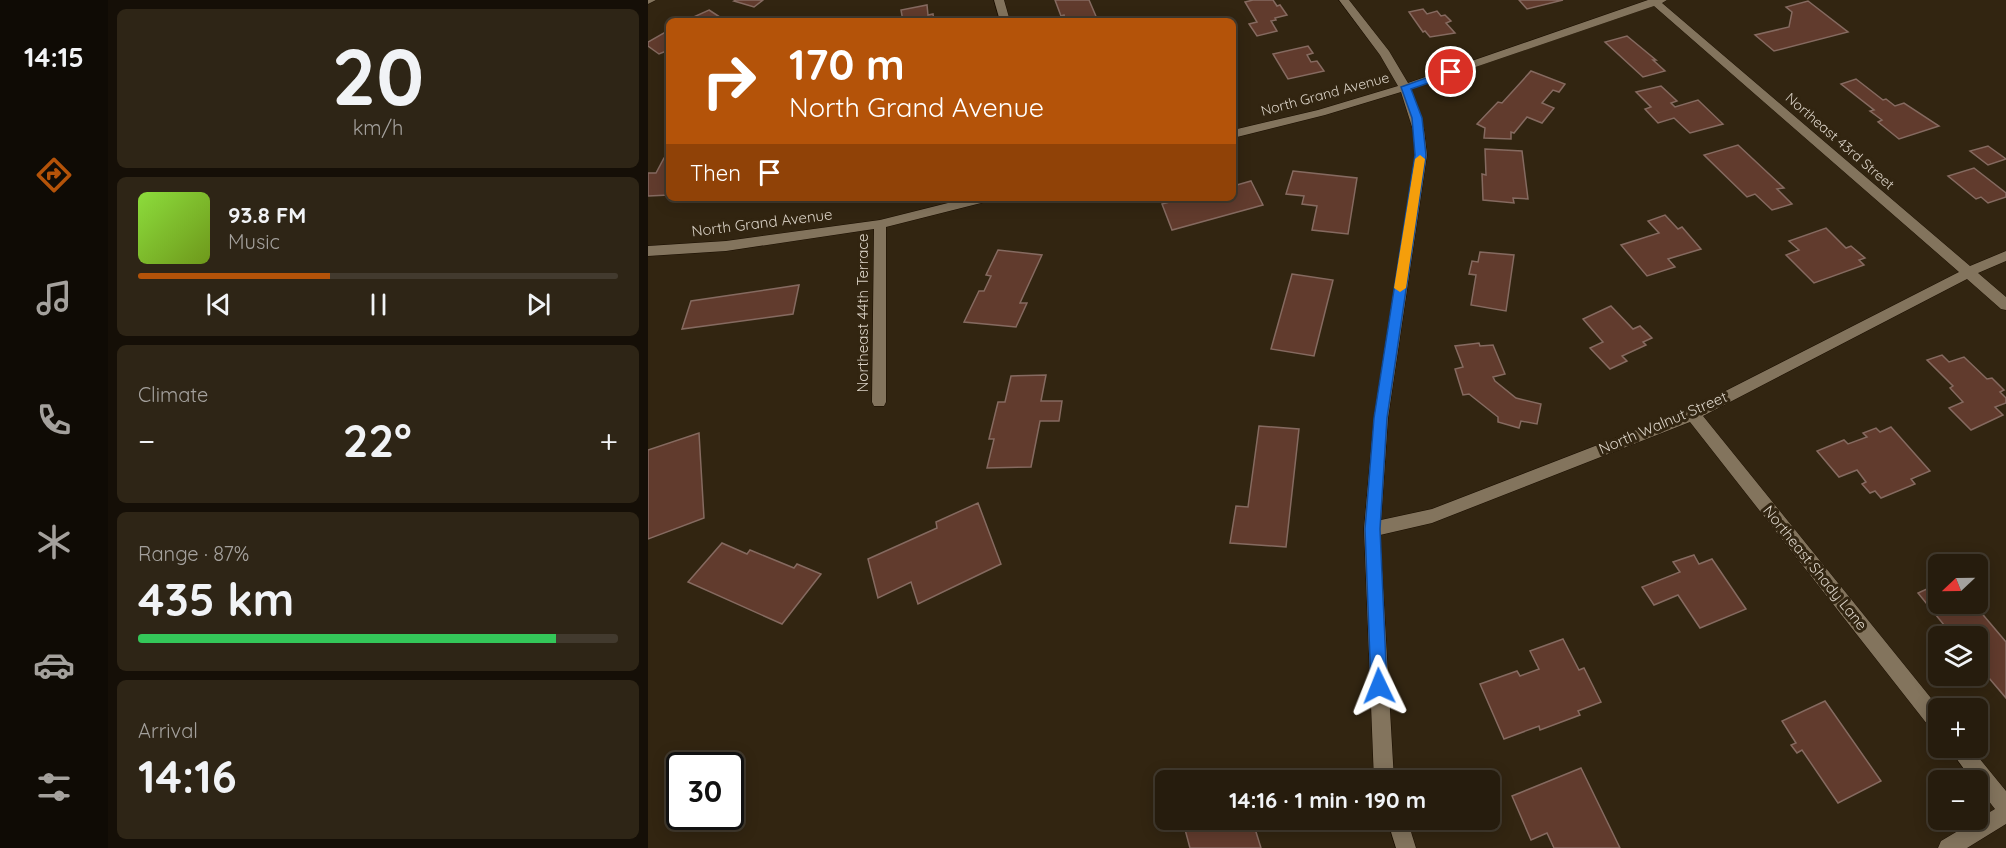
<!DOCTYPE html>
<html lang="en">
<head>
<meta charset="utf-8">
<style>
	:root { --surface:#261c0d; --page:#2e2516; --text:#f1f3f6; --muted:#a4a19d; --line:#423a2e; --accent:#b45309 }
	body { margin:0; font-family:Quicksand,sans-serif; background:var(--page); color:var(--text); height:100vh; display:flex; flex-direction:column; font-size:22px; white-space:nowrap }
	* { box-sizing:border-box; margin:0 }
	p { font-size:20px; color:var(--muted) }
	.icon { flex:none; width:33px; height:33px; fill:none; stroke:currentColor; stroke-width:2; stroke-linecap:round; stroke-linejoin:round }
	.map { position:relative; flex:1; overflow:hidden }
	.panel { display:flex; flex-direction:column; gap:9px; padding:9px; background:#150f07; width:540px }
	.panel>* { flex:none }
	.banner { position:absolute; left:18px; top:18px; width:570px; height:183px; border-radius:9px; box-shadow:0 3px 15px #0003,0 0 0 2px var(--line); background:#b45309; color:#fff; overflow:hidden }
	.needle { width:39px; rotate:248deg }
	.buttons { position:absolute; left:1280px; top:554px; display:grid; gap:12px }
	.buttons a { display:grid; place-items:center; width:60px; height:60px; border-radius:9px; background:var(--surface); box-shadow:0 3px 15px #0003,0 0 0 2px var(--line); font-size:30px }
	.speed { position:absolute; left:18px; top:752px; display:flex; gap:12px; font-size:30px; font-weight:700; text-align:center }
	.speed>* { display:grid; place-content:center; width:78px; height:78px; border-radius:50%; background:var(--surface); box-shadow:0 3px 15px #0003,0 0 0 2px var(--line); line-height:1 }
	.speed .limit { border:3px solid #111; border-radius:9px; background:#fff; color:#111 }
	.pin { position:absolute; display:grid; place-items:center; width:51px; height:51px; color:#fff; margin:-26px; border:3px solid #fff; border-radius:50%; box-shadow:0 2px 6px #0007 }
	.me { position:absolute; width:66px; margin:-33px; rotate:358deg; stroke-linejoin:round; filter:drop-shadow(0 0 4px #0008) }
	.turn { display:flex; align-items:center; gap:21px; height:126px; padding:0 24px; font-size:27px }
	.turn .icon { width:78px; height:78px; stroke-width:2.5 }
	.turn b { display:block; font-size:42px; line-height:51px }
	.then { display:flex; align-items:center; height:57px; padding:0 24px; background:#0003; gap:12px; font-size:22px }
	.big { font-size:45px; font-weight:700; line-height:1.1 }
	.panel .widget { flex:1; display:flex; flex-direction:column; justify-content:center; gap:9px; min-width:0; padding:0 21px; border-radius:9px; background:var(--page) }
	.panel .dial { align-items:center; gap:0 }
	.dial b { font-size:78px; line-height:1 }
	.song { display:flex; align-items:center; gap:18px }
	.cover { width:72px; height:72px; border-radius:9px; background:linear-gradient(135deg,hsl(90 70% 55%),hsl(80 70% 35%)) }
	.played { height:6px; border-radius:3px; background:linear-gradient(90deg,var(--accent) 40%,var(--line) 40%) }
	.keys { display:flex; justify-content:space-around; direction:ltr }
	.heat { display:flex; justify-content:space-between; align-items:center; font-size:33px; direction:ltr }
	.charge { height:9px; border-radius:4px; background:linear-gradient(90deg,#34c759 87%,var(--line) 0) }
	.trip { position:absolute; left:507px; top:770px; width:345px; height:60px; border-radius:9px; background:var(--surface); box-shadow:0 3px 15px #0003,0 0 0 2px var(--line); font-weight:700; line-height:60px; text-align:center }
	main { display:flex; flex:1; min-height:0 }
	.tab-bar { display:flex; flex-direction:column; width:108px; justify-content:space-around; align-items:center; background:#0f0b05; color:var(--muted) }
	.tab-bar .icon { width:42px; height:42px }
	.tab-bar .active { color:var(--accent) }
	.tab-bar b { font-size:27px; color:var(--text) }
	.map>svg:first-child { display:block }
</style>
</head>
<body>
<main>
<nav class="tab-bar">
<b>14:15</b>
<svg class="icon active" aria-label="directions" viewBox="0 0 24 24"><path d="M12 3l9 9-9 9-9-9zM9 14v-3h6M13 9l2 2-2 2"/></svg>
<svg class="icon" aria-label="music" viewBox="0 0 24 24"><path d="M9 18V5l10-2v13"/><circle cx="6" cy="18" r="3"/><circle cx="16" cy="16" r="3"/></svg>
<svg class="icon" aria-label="phone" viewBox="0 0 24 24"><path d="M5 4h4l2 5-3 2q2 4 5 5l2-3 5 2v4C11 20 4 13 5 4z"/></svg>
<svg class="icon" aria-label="climate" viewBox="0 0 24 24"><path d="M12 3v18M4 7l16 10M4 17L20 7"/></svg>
<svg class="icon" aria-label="car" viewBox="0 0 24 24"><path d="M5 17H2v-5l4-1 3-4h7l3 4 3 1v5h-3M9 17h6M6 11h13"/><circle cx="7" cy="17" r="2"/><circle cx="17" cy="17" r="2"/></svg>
<svg class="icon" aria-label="filters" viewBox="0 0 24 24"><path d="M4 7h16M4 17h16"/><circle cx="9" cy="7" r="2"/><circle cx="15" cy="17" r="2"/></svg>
</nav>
<section class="panel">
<div class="widget dial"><b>20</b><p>km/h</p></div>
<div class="widget">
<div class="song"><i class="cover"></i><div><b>93.8 FM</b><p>Music</p></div></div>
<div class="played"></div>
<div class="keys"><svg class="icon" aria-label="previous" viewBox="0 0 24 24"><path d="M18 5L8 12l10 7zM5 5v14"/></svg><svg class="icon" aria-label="pause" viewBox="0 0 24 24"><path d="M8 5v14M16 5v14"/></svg><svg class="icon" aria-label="next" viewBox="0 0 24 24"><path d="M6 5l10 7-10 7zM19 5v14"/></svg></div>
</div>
<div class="widget"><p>Climate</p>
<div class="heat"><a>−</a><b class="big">22°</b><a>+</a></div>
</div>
<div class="widget"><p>Range · 87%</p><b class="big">435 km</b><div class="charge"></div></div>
<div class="widget"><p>Arrival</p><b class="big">14:16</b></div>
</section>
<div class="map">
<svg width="1358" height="848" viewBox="0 0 1358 848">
	<rect width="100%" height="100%" fill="#322511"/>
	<g fill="#613b2d" stroke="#856a60" stroke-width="1.5">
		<path d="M88 0H115L106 7 86 1Z"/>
		<path d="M407 0H441L450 21H418L416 15 413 16Z"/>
		<path d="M605 0H625L629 6 632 5 639 15 627 18 628 20 623 21 629 31 609 36 601 24 609 22 597 2Z"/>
		<path d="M871 0H915L879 9Z"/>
		<path d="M1160 1 1200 32 1126 51 1107 35 1141 27 1144 12 1138 7Z"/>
		<path d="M279 5 280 15 285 14 286 21H255L253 10Z"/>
		<path d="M775 9 779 14 789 11 793 16 797 15 803 21 798 23 807 33 782 37 777 31 775 32 761 12Z"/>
		<path d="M61 10 78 21H41L43 20 41 19Z"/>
		<path d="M21 30V50L11 54 0 46V42Z"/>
		<path d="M979 36 1008 60H1005L1017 71 995 77 957 42Z"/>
		<path d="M660 46 665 53 659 55 663 62 669 61 676 71 640 79 625 54Z"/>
		<path d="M883 71 917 84 911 92 905 90 894 103 906 108 894 123 879 117 866 133 863 132V139L836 138 837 128 829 124 850 102 854 103Z"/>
		<path d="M1208 79 1235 100 1238 99 1247 106 1256 103 1291 126 1251 139 1230 122 1234 120 1222 111 1226 110 1193 84Z"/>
		<path d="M1013 86 1029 101 1023 103 1027 107 1050 100 1075 124 1042 133 1026 118 1010 123 997 109 1003 107 988 92Z"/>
		<path d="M1090 145 1136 188 1129 189 1144 204 1124 210 1107 194 1099 197 1056 155Z"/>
		<path d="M1340 146 1358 159 1340 165 1322 151Z"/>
		<path d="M837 149 874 151 880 199 865 198 866 203 835 200 834 174 838 175Z"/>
		<path d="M16 158H21V195L0 196V173H8Z"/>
		<path d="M1326 168 1358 193V197L1340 203 1333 197 1328 199 1300 176Z"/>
		<path d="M645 171 709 178 700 234 664 230 669 206 654 204 656 196 638 194Z"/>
		<path d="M603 181 615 205 524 230 514 204 537 198H585V186Z"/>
		<path d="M1017 215 1030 229 1034 227 1053 249 1020 259 1027 267 999 276 973 245 1011 233 1000 221Z"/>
		<path d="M1178 228 1198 248 1203 246 1217 258 1211 260 1216 265 1166 283 1138 255 1151 250 1141 241Z"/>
		<path d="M350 250 394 255 372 303H379L368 327 316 322 331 291H336L343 276 338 275Z"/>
		<path d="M832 252 866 255 858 311 823 305 828 275 821 274 824 261 830 262Z"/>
		<path d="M644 274 685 280 666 356 623 349Z"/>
		<path d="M151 285 145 314 34 329 43 301Z"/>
		<path d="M963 306 985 329 992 326 1004 338 995 342 998 345 974 356 979 361 962 369 942 348 955 342 935 319Z"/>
		<path d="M831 343 832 346 845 345 857 374 845 377 847 381 868 398 893 404 889 424 873 421 871 428 850 422V417L821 394 815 395 807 369 815 367 807 346Z"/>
		<path d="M1294 355 1301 362 1316 357 1339 379 1344 378 1356 390 1352 392 1358 398V403L1347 407 1355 415 1323 430 1301 408 1315 402 1302 388 1305 386 1279 360Z"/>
		<path d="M398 375 393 401H414L411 421H392L383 467 339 468 346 439H341L350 402H357L363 376Z"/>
		<path d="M611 426 651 429 638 547 582 543 588 506 600 507Z"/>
		<path d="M1243 427 1282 471 1263 479 1267 484 1233 498 1227 491 1222 493 1214 484 1218 482 1209 470 1191 477 1169 451 1196 440 1200 444 1219 437 1215 433 1228 428 1232 432Z"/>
		<path d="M51 433 56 518 0 539V450Z"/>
		<path d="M330 503 353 564 270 604 263 582 230 598 220 559 289 528 288 522Z"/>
		<path d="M74 543 99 554 102 550 146 568 149 564 173 574 134 624 40 582Z"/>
		<path d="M1046 555 1051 564 1064 559 1098 609 1052 628 1030 595 1006 605 994 587 1032 572 1025 562Z"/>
		<path d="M1290 584V603H1325L1358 642V698L1329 664V636H1305L1270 593Z"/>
		<path d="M915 639 931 670 936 668 953 702 930 711 932 715 892 730 891 726 856 739 832 684 869 671 872 676 891 669 882 651Z"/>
		<path d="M1177 701 1233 781 1190 803 1154 750 1149 753 1143 745 1148 743 1134 721Z"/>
		<path d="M933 768 972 848H906L899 833 883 840 864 796Z"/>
		<path d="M543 819H604L613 848H542L535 822Z"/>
	</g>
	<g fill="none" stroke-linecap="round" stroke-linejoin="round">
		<g stroke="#1a0e00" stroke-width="1">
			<g id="minor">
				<path d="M0 0H8L0 4Z"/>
				<path d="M346 0H356L362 21H352Z"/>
				<path d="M691 0H701L741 51 760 83 1000 0H1019L1014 3 1322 266 1358 251V261L1330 273 1358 297V310L1353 309 1319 279 1055 416 1291 708 1290 731 1283 729 1042 422 784 523 732 535 746 780H726L716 529 726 418 767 155 765 130 753 92 677 115 585 138V130L670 110 750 86 732 55ZM1006 6 1311 272 1040 410 784 509 733 520 740 418 779 155 776 130 763 89Z"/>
				<path d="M320 198H343L337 202 238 227V402L236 406H226L224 402 226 229 78 251 0 256V246L78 241 232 220Z"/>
				<path d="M1300 747H1322L1358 791V824L1319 848H1290L1293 841 1347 809 1329 786V780H1324Z"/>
				<path d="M739 819H759L768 848H748Z"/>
			</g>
		</g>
		<use href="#minor" fill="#83745d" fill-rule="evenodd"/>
	</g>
	<path fill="#1a73e8" stroke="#114b97" stroke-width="1.5" d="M803 69 808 72 807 74 763 89 774 118 778 155 739 418 732 529 739 686 737 692 731 694 725 692 723 686 717 529 726 418 767 155 764 118 753 87Z"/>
	<path fill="#f59e0b" d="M772 155 777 159 758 288 752 292 746 288 767 159Z"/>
	<g text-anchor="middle" stroke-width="6" stroke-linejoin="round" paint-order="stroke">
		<g font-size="14" fill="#dbd3c7" stroke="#322511">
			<text transform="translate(677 94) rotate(-15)" y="5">North Grand Avenue</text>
			<text transform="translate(1192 141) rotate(41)" y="5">Northeast 43rd Street</text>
		</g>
		<g font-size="15" fill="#dbd3c7" stroke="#322511">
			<text transform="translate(114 223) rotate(-7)" y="5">North Grand Avenue</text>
			<text transform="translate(215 313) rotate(-90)" y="5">Northeast 44th Terrace</text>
			<text transform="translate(1015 423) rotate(-23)" y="5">North Walnut Street</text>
			<text transform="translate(1167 568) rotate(51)" y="5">Northeast Shady Lane</text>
		</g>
	</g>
</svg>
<div class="buttons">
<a><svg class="needle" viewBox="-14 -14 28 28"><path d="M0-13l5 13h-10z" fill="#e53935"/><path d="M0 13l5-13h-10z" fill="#a4a19d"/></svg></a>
<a><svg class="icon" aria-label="layers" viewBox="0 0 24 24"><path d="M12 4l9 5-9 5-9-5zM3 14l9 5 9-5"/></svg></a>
<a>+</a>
<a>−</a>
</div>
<div class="speed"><div class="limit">30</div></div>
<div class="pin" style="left:803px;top:72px;background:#d93025"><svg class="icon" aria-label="arrive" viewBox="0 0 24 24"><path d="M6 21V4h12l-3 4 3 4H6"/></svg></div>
<svg class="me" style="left:731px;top:686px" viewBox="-20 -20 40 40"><path d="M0-17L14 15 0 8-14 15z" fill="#1a73e8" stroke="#fff" stroke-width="4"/></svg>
<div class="trip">14:16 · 1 min · 190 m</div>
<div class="banner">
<div class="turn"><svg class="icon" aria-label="right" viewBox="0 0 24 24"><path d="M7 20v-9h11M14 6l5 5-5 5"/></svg><div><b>170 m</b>North Grand Avenue</div></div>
<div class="then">Then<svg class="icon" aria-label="arrive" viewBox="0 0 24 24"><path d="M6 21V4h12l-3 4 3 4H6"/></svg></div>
</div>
</div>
</main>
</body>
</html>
